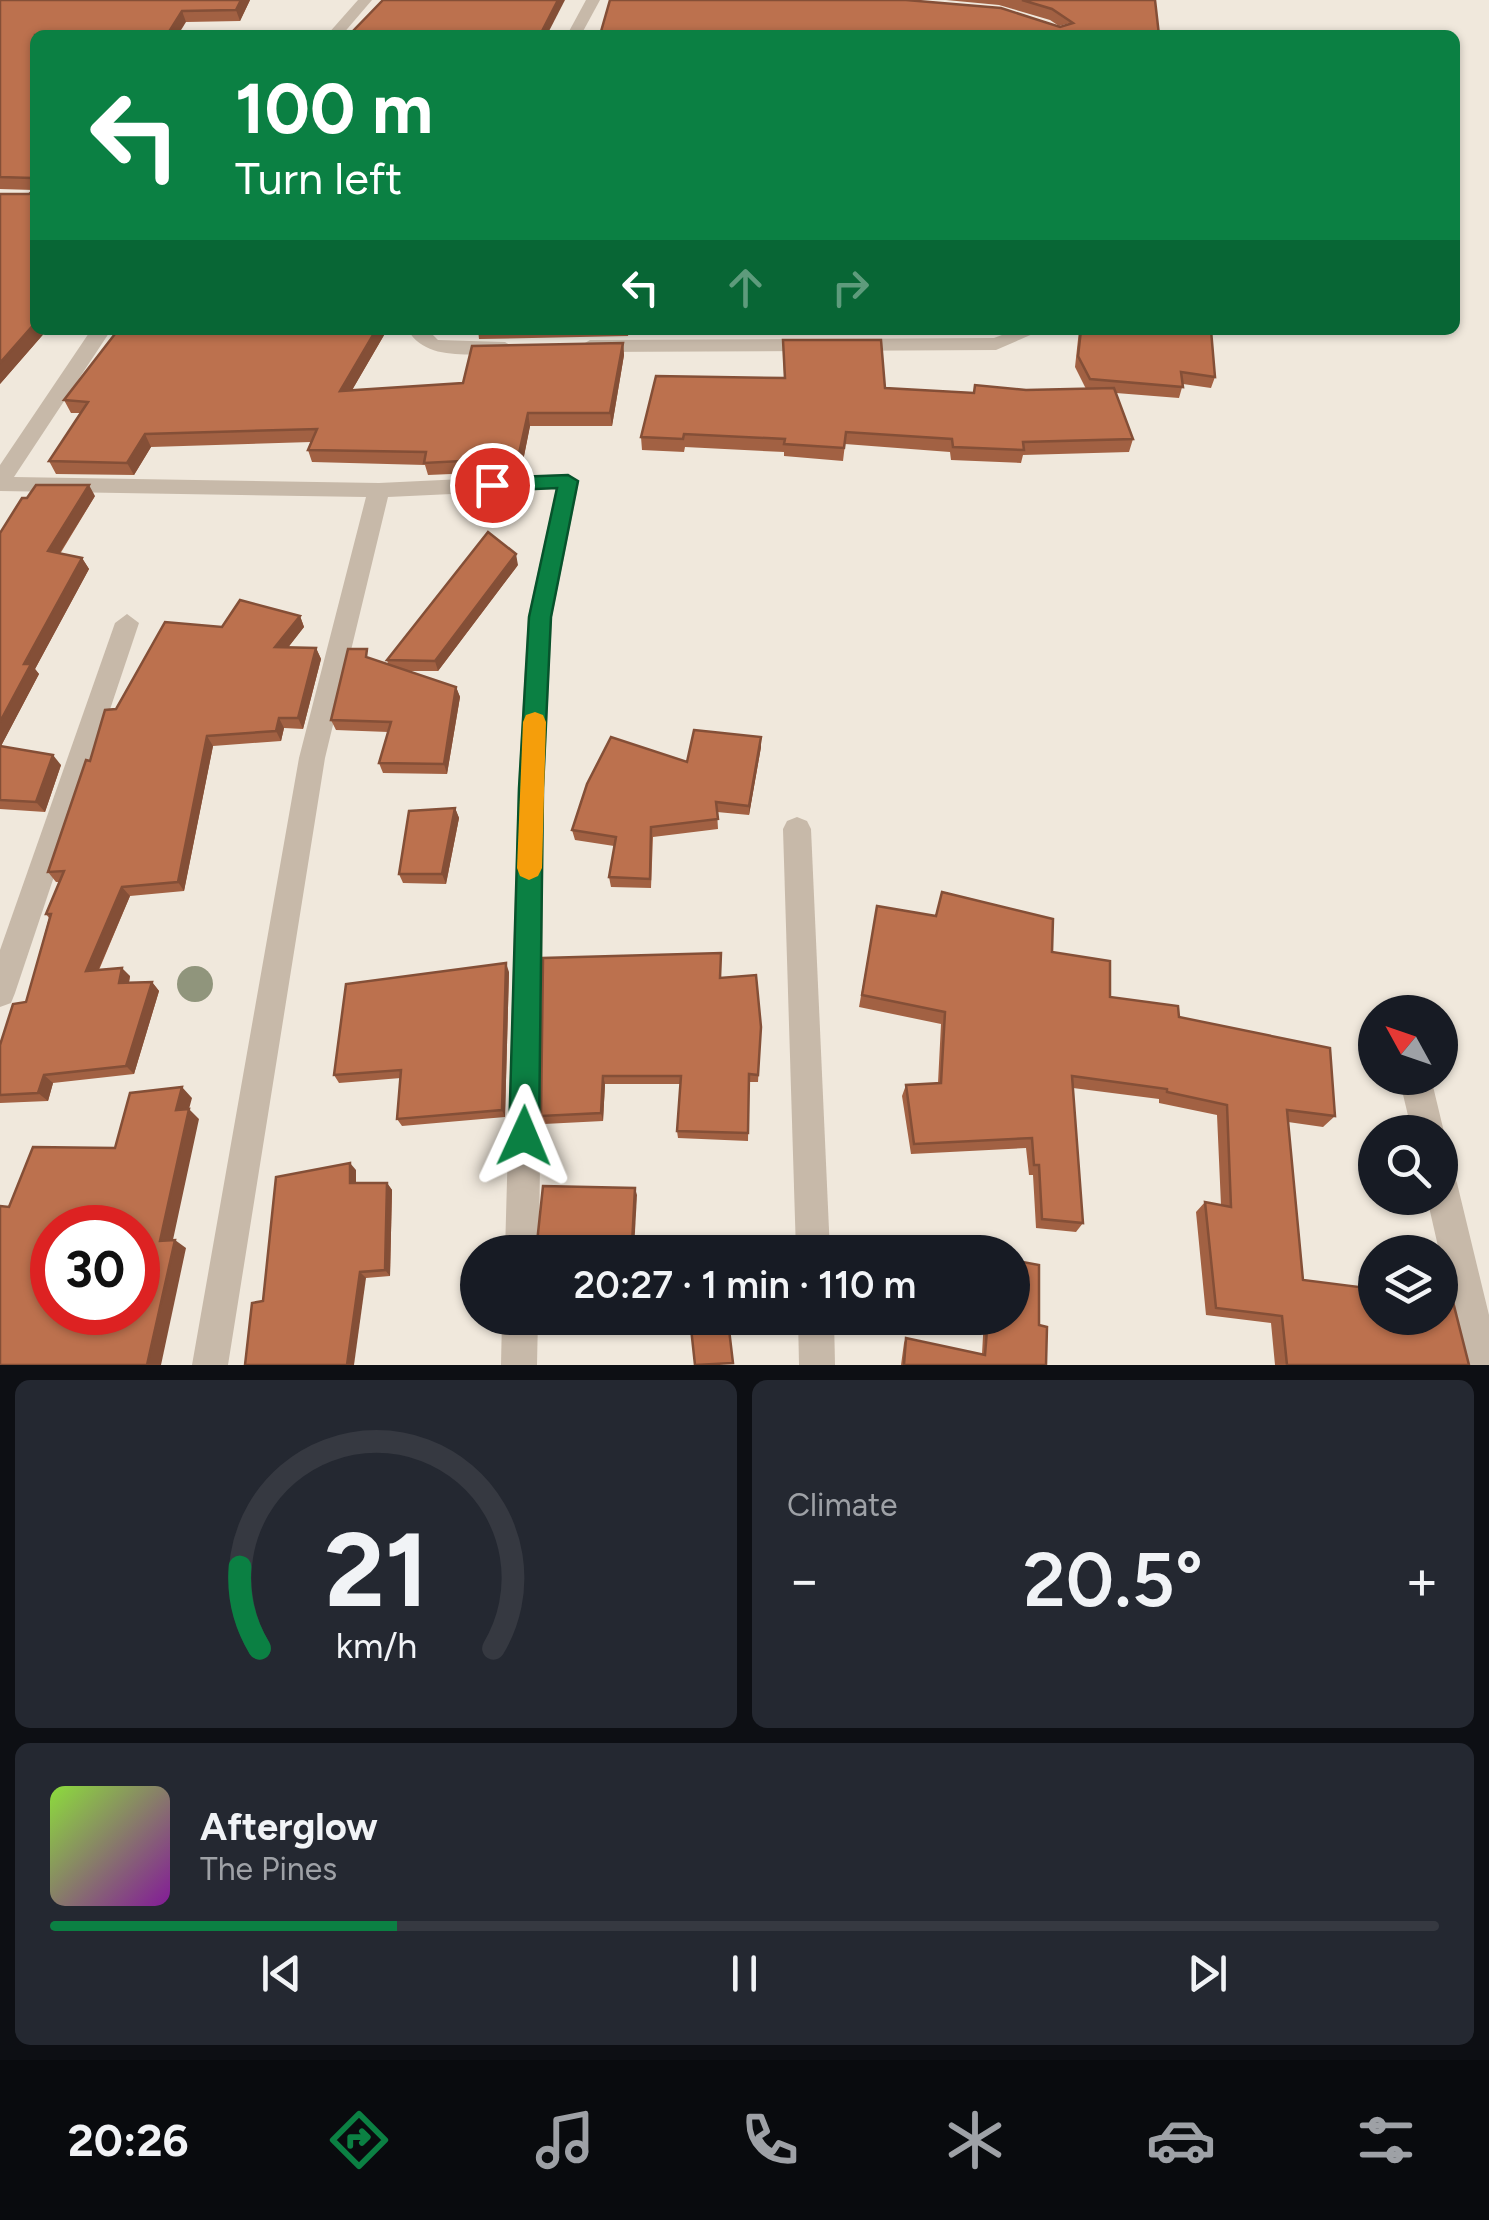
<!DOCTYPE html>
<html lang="en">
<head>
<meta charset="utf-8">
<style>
	:root { --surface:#171b24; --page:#242831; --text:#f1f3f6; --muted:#9ea1a6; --line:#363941; --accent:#0b8043 }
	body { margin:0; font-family:Figtree,sans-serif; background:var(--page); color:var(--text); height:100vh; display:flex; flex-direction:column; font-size:38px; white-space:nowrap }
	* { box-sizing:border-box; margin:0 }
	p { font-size:32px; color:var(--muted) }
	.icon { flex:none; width:55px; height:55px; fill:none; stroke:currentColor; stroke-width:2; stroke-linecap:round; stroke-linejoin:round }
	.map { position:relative; height:1365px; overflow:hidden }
	.sheet { display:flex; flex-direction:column; gap:15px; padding:15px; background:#0d0f14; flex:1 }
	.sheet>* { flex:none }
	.banner { position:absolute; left:30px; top:30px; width:1430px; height:305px; border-radius:15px; box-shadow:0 2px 8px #0004; background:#0b8043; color:#fff; overflow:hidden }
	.needle { width:65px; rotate:310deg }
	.tools { position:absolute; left:1358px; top:995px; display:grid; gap:20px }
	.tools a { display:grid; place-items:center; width:100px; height:100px; border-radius:50%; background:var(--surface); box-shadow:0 2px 8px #0004; font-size:50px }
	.speed { position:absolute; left:30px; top:1205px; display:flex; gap:20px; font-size:50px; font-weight:700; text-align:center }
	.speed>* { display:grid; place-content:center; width:130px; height:130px; border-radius:50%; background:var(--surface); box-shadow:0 2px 8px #0004; line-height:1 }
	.speed .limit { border:15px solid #d22; background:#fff; color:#111 }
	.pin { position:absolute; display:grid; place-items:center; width:85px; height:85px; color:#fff; margin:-42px; border:5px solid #fff; border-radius:50%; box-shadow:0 2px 10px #0007 }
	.me { position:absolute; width:110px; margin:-55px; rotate:1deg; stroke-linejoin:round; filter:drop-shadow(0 0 8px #0008) }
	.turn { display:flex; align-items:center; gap:35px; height:210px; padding:0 40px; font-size:45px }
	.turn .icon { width:130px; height:130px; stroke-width:2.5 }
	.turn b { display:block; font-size:70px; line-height:85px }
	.lanes { display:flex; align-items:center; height:95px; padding:0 40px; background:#0003; justify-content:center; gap:50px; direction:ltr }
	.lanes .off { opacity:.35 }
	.big { font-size:75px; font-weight:600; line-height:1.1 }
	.sheet .widget { flex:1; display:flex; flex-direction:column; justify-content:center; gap:15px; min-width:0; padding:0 35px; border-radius:15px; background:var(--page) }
	.sheet .dial { align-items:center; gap:0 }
	.dial svg { height:260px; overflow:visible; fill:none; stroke:var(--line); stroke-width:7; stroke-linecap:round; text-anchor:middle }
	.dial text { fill:var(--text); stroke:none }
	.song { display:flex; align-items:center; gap:30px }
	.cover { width:120px; height:120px; border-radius:15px; background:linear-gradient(135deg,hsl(90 70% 55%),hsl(290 70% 35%)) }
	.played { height:10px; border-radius:5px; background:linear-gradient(90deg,var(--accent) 25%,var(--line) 25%) }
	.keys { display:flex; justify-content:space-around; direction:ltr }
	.heat { display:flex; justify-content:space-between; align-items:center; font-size:55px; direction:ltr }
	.sheet .tiles { flex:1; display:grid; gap:15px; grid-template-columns:1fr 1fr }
	.widget:last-child { grid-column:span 2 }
	.trip { position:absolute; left:460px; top:1235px; width:570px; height:100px; border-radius:50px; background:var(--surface); box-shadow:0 2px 8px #0004; font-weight:600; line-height:100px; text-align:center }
	.dock { display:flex; height:160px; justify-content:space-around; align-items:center; background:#090b0e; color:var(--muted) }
	.dock .icon { width:70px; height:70px }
	.dock .on { color:var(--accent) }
	.dock b { font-size:45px; color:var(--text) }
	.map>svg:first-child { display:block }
</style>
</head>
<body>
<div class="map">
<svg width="1489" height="1365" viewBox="0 0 1489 1365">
	<rect width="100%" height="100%" fill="#f0e8dc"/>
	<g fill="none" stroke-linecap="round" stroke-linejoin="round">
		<g fill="#c7b9a9" fill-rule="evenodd">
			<path d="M358 0H372L342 35H327Z"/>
			<path d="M586 0H600L581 35H567Z"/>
			<path d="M91 330H111L14 477 379 483 568 474 579 481 552 617 544 788 539 1252H505L518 788 528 617 556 489 388 497 325 758 228 1365H192L299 758 366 497 0 491V465Z"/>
			<path d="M408 330H428L438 340 505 342 515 348 505 354C472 353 426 362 408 330Z"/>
			<path d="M1015 330H1042L996 350 590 352 580 346 590 340 994 338Z"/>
			<path d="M127 614 139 623 15 993 11 1003 0 1007V950L115 623Z"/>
			<path d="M797 817 807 821 811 829 830 1252H796L783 829 787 821Z"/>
			<path d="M1399 1078H1431L1444 1132 1440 1142V1132H1412Z"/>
			<path d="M1440 1166 1452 1171 1457 1183 1489 1315V1365H1465L1427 1198H1440Z"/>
			<path d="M502 1318H538L537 1365H501Z"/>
			<path d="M798 1318H834L835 1365H799Z"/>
		</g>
	</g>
	<circle fill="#90957c" cx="195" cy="984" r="18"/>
	<g fill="#a26143">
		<path d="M0 0H250L240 21 186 22 35 35V330H47L0 384 29 194 33 190 0 189Z"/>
		<path d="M946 0H1155L1059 26 1050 20 999 5Z"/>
		<path d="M387 330 352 390 463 383 623 343 624 355 612 426H530L521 471 428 475 425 465 312 462 308 450 311 442 151 447 134 475 56 474 49 461 81 413H71L64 400Z"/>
		<path d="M478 330H629L628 336 479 339Z"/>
		<path d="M781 330H878V334L782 333Z"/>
		<path d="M1079 330H1211L1215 377 1211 388 1183 384 1179 398 1116 393 1133 439 1129 452 1023 455 1021 463 951 460 950 452 845 444 843 461 784 456V452L685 447 684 452 642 450 641 437 784 378 783 340 885 388 974 393 1086 389 1075 367Z"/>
		<path d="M95 496 60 554 82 558 89 569 35 669 39 674 1 746 61 765 45 812 0 809V533Z"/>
		<path d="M518 565 438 671H408L456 687 460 697 447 774 383 773 379 763 388 732 336 730 331 720 370 659 388 664 387 660Z"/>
		<path d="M300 616 304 627 288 647 316 648 321 659 303 729 284 728 281 741 213 746 184 891 130 896 99 970 130 976 129 983 152 982 159 991 134 1074 53 1083 48 1101 0 1103V1045L26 1002 49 918 46 914 59 882H56L48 872 90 761 116 709 222 627Z"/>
		<path d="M761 737V747L749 815 717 812 718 829 653 837 651 888 611 887 609 877 614 846 575 840 572 830 687 762Z"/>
		<path d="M455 808 459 818 446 884 403 883 399 874Z"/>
		<path d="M877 906 1052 952 1110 997 1179 1017 1335 1116 1323 1127 1288 1122 1303 1280 1469 1365H1275L1271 1323 1206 1315 1196 1212 1205 1202 1221 1205 1217 1115 1159 1103V1099L1073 1088 1083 1223 1076 1232 1036 1228 1033 1175H1029L1026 1148 911 1154 902 1096 906 1085 938 1083 941 1024 859 1007Z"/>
		<path d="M509 972 505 1117 402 1126 397 1119 401 1078 339 1083 334 1075Z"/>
		<path d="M720 978 761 1027 758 1082H749L748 1141 678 1138 677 1131 681 1084H605L603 1121 544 1124 541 1116Z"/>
		<path d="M356 1170V1183H387L392 1190 390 1276 366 1278 263 1301Z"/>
		<path d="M984 1318H1012L1039 1325 1046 1365H901L904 1343 906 1338 982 1354Z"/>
	</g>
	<g fill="#844f37">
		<path d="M241 0H250L240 21 236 10Z"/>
		<path d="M558 0H565L547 35H540Z"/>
		<path d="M182 11 186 22 178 35H167Z"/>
		<path d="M35 323V330H47L0 384V363Z"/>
		<path d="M376 330H387L344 404 340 391Z"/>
		<path d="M623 343 624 355 612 426 610 413Z"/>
		<path d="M528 413 530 426 521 471 518 458Z"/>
		<path d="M145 434 151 447 134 475 127 463Z"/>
		<path d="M89 485 95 496 54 562 48 551Z"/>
		<path d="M516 554 518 565 438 671 435 661Z"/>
		<path d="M82 558 89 569 35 669 39 674 0 748V722L24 664Z"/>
		<path d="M300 616 304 627 280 658 275 647Z"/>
		<path d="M316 648 321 659 303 729 298 718Z"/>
		<path d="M456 687 460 697 447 774 444 764Z"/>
		<path d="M279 718 284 728 281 741 276 731Z"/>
		<path d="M207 736 213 746 184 891 178 882Z"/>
		<path d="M761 737V747L749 815V806Z"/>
		<path d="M53 755 61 765 45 812 36 802Z"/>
		<path d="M455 808 459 818 446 884 442 874Z"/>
		<path d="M122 887 130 896 94 980 86 971Z"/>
		<path d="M506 963 509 972 505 1117 502 1110Z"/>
		<path d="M122 968 130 976 127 992 119 983Z"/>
		<path d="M152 982 159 991 134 1074 126 1066Z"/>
		<path d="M44 1075 53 1083 48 1101 38 1093Z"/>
		<path d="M603 1076 605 1084 603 1121 601 1113Z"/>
		<path d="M182 1087 192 1098 189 1109 199 1119 171 1249 160 1241 176 1110Z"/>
		<path d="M350 1163 356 1170V1189L350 1183Z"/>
		<path d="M387 1183 392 1190 390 1276 385 1270Z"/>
		<path d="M635 1188 637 1195 634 1250 632 1244Z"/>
		<path d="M175 1240 186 1248 161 1365H147Z"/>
		<path d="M360 1272 366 1278 354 1365H347Z"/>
	</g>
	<g fill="#bc714e" stroke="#844f37" stroke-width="2.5" fill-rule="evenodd">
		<path d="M0 0H241L236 10 182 11 167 35H35V323L0 363V194H29L33 191 32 178 0 177Z"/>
		<path d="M383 0H558L540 35H358L360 33 352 32Z"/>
		<path d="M610 0H906L1001 8 1060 27 1073 23 1052 9 1022 0H1155L1159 35H600Z"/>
		<path d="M118 330H376L340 391 463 383 472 346 623 343 610 413H528L518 458 424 463 426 452 308 450 317 429 145 434 127 463 49 461 88 402 64 400Z"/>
		<path d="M1081 330H1211L1215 377 1181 372 1183 387 1090 379 1078 356Z"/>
		<path d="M783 340H881L885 388 974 393 975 385 1026 390 1114 388 1133 439 1023 442 1024 450 953 447 952 439 846 432 844 448 784 444 785 439 684 434 683 439 641 437 656 376 785 378Z"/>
		<path d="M36 485H89L48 551 82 558 24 664H31L0 722V533L22 498H27Z"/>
		<path d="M488 532 516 554 435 661 387 660Z"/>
		<path d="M240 600 300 616 275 647 316 648 298 718H279L276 731 207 736 178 882 122 887 86 971 122 968 119 983 152 982 126 1066 44 1075 38 1093 0 1095V1045L13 1004 26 1002 51 914H46L64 871 48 872 86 760 90 761 105 710 116 709 165 622 222 627Z"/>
		<path d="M348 649H367L366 657 456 687 444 764 379 763 391 722 331 720Z"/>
		<path d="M694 730 761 737 749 806 716 802 718 819 651 827 650 879 609 877 616 837 572 830 587 784 611 737 687 762Z"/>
		<path d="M0 746 53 755 36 802 0 800Z"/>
		<path d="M455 808 442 874H399L409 811Z"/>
		<path d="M942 892 1053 919 1052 952 1110 961V997L1178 1006 1179 1017 1330 1048 1335 1116 1287 1110 1303 1280 1375 1289V1318H1440V1297L1452 1298 1469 1365H1287L1282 1316 1216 1308 1205 1202 1231 1207 1227 1105 1167 1092V1089L1072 1076 1083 1223 1042 1219 1039 1165H1034L1032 1138 914 1144 906 1085 941 1083 945 1012 862 995 877 906 936 916Z"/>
		<path d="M721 953 720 978 756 975 761 1027 758 1075 749 1074 748 1133 677 1131 681 1076H603L601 1113 541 1116 543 958Z"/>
		<path d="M506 963 502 1110 397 1119 401 1070 334 1075 346 984Z"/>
		<path d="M182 1087 176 1110 189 1109 160 1241 175 1240 147 1365H0V1206L9 1207 33 1147 115 1148 130 1093ZM52 1228H138V1312H52Z"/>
		<path d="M350 1163V1183H387L385 1270 360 1272 347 1365H245L252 1303 263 1301 276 1177Z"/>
		<path d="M543 1186 635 1188 632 1244H662L661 1252H536Z"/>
		<path d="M1012 1260 1039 1265V1325L1047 1327 1046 1365H904L906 1338 985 1355 988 1318H1012Z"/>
		<path d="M728 1321 733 1363 695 1365 691 1328Z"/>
	</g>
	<path fill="#0b8043" stroke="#07532c" stroke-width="2.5" d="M568 475 578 481 551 617 543 788 539 1136 535 1147 524 1151 513 1147 509 1136 519 788 529 617 557 488 492 491 482 485 492 478Z"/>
	<path fill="#f59e0b" d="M535 712 543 715 546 722 542 868 538 876 529 880 520 876 517 868 523 722 526 715Z"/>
</svg>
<div class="tools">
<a><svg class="needle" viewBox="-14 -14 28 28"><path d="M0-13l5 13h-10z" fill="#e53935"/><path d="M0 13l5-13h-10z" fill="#9ea1a6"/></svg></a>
<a><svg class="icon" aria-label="search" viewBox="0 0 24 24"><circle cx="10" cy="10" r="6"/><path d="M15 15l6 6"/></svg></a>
<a><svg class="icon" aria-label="layers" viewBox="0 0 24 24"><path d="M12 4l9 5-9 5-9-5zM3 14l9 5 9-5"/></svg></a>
</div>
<div class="speed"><div class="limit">30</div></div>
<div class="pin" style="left:492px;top:485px;background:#d93025"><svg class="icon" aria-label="arrive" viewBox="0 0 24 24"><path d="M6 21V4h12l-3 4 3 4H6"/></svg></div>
<svg class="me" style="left:524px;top:1136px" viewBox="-20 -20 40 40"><path d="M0-17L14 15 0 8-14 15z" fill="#0b8043" stroke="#fff" stroke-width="4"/></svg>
<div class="trip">20:27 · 1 min · 110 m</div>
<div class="banner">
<div class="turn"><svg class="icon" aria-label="left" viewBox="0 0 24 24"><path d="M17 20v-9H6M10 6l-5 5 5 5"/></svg><div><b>100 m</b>Turn left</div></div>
<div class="lanes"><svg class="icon" aria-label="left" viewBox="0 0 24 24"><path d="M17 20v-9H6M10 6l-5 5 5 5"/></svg><svg class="icon off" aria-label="ahead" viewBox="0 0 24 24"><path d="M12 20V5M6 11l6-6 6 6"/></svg><svg class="icon off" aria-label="right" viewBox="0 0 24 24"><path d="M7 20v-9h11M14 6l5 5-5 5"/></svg></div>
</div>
</div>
<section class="sheet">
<div class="tiles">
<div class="widget dial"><svg viewBox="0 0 100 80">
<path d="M14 69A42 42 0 1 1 86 69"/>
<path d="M14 69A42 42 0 0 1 8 44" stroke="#0b8043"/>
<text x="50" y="56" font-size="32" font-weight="700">21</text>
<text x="50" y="72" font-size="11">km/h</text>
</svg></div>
<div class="widget"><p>Climate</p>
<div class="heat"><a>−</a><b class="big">20.5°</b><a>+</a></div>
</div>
<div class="widget">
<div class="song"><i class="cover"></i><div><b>Afterglow</b><p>The Pines</p></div></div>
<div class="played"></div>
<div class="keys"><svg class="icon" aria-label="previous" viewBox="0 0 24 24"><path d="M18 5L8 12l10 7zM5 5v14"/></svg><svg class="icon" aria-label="pause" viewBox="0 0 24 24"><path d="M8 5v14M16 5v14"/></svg><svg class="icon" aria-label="next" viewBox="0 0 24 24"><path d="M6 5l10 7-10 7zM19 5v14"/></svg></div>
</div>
</div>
</section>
<nav class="dock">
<b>20:26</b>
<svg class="icon on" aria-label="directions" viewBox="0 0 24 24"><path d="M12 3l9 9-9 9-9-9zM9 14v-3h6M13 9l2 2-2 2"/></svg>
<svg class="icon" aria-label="music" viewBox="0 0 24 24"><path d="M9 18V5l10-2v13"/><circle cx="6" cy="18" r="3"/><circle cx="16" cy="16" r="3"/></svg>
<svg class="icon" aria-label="phone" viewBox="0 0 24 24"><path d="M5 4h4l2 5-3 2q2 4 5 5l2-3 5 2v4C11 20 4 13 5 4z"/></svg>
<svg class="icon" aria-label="climate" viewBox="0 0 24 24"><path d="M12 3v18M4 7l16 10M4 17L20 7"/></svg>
<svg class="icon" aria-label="car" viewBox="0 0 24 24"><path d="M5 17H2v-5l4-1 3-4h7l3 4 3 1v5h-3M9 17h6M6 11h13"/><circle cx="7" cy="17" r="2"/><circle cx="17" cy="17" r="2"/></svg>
<svg class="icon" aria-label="filters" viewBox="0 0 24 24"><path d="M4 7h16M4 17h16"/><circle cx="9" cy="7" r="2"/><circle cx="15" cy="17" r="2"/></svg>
</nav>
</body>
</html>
